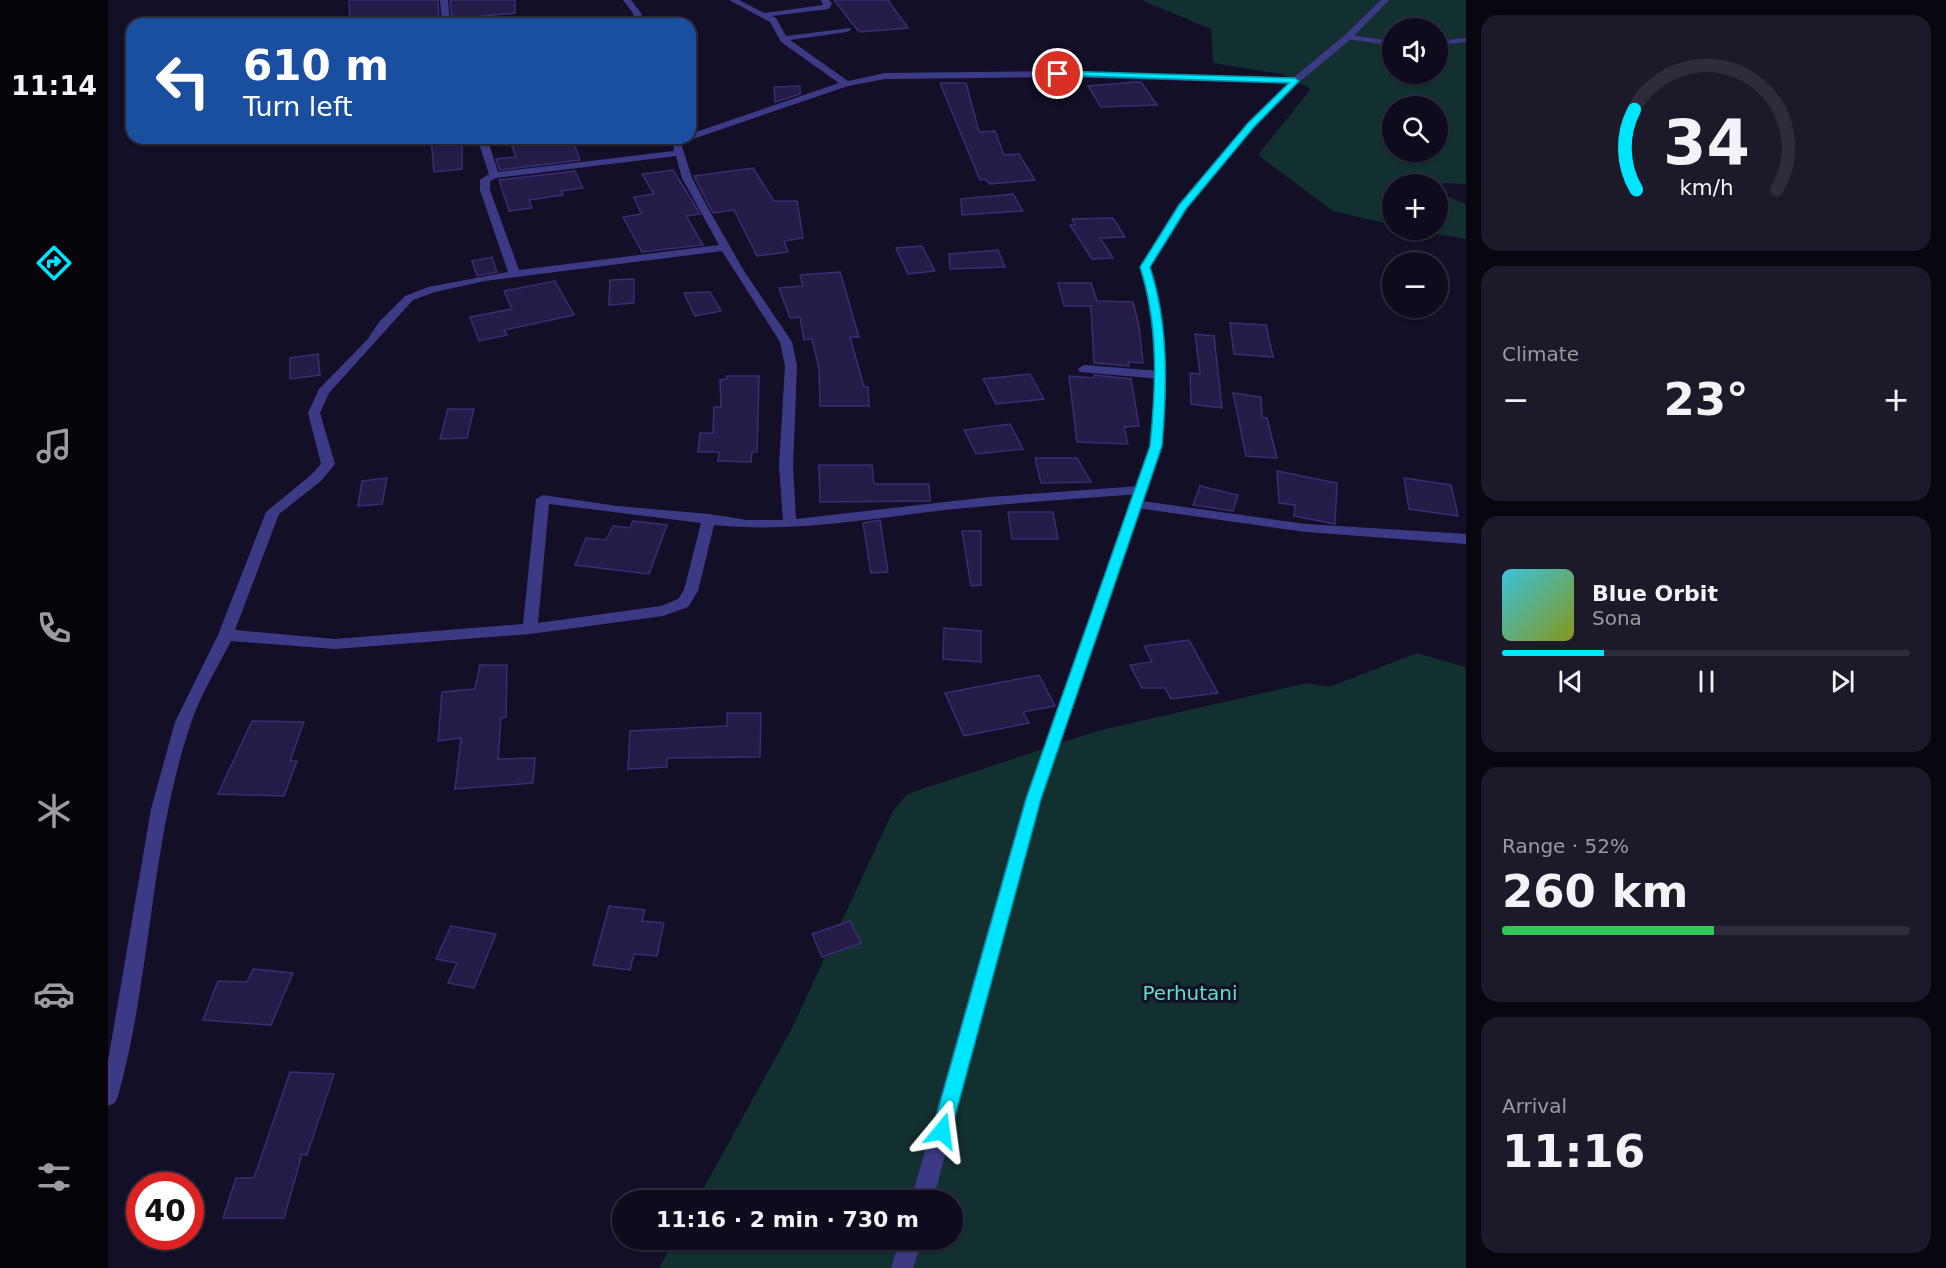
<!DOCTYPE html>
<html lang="en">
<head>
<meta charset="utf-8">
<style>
	:root { --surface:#0e0b1c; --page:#1c1929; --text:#f1f3f6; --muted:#9b9ba3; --line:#2e2b3b; --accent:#00e5ff }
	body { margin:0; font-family:"DejaVu Sans",sans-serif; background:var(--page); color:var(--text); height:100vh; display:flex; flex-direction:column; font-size:22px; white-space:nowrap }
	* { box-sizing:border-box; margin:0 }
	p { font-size:20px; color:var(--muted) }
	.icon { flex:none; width:33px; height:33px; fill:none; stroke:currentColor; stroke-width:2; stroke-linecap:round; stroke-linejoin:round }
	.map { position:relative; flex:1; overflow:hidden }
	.side { display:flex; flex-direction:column; gap:15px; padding:15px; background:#08060f; width:480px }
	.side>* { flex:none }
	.top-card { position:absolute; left:18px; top:18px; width:570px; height:126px; border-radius:18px; box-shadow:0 2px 4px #0004,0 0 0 2px var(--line); background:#1a4fa0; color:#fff; overflow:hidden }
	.controls { position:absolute; left:1274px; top:18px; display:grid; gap:12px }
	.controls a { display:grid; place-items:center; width:66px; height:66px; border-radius:50%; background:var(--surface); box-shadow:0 2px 4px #0004,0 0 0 2px var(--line); font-size:30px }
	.speed { position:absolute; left:18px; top:1172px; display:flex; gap:12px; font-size:30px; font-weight:700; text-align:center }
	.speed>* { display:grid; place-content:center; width:78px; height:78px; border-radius:50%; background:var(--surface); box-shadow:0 2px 4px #0004,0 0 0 2px var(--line); line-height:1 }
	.speed .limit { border:9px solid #d22; background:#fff; color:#111 }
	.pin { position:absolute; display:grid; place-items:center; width:51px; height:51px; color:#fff; margin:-26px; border:3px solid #fff; border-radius:50%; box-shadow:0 2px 6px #0007 }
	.me { position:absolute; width:66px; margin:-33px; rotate:16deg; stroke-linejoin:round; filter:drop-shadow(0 0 4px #0008) }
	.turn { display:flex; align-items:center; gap:21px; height:126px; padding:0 18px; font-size:27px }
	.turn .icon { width:78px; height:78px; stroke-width:2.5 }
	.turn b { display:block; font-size:42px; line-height:51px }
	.big { font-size:45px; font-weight:800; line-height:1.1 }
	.side .card { flex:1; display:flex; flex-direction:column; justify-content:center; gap:9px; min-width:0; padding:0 21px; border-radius:18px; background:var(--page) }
	.side .dial { align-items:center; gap:0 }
	.dial svg { height:156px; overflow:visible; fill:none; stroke:var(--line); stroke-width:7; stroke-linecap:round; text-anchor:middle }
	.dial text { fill:var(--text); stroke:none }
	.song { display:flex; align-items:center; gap:18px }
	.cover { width:72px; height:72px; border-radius:9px; background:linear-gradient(135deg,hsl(190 70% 55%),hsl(70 70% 35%)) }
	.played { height:6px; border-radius:3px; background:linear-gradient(90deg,var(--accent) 25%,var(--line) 25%) }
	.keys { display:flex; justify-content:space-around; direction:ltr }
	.heat { display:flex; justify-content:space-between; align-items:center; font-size:33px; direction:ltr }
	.charge { height:9px; border-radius:4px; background:linear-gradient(90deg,#34c759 52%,var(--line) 0) }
	.trip { position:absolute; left:504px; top:1190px; width:351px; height:60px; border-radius:30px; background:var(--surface); box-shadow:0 2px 4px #0004,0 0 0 2px var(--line); font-weight:800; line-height:60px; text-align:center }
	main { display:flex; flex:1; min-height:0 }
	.menu { display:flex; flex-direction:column; width:108px; justify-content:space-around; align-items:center; background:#06040b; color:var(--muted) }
	.menu .icon { width:42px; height:42px }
	.menu .current { color:var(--accent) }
	.menu b { font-size:27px; color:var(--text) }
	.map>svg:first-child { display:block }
</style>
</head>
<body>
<main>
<nav class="menu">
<b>11:14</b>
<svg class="icon current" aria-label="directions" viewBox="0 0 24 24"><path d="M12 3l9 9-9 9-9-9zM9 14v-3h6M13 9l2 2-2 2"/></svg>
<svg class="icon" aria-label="music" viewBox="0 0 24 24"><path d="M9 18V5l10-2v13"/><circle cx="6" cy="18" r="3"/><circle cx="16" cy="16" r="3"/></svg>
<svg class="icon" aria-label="phone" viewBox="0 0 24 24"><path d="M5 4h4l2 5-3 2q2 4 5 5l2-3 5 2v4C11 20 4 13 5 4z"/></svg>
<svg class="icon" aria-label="climate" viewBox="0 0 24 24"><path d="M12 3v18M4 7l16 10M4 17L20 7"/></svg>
<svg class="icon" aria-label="car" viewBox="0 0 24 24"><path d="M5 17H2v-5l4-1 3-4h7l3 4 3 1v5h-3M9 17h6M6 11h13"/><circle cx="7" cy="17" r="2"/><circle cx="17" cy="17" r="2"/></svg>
<svg class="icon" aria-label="filters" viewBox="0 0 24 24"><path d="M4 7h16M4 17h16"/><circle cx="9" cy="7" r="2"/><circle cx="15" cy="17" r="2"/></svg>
</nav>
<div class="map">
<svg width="1358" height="1268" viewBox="0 0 1358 1268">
	<rect width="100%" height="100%" fill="#130f26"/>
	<g fill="#12302f" fill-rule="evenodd">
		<path d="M1033 0H1358V184L1334 183 1329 188V184H1284V225L1225 211 1150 155 1203 89 1174 74 1105 63 1103 29ZM1284 28H1329V74H1284ZM1284 106H1329V152H1284Z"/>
		<path d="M1329 192 1358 204V239L1305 230H1329Z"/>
		<path d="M1309 653 1358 667V1268H551L567 1239H844V1200H589L683 1030 785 811 799 794 989 731 1199 683 1221 687Z"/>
	</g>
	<g fill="#241b47" stroke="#3b2d73" stroke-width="1.5">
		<path d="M241 0H330L331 20H328L329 24H242Z"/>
		<path d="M342 0H407V13L344 19Z"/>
		<path d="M726 0H780L800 28 751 32Z"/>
		<path d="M1028 82H1033L1049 105 993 107 980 86Z"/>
		<path d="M832 83H858L871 132 887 131 896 155 911 154 927 180 882 184 877 179 872 180Z"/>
		<path d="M692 86V94L667 102 666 87Z"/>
		<path d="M323 138H354V169L326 172Z"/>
		<path d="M464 138 472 160 392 170 388 159 408 157 403 144Z"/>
		<path d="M645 168 666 201H689L695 238 676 241 680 252 649 256 626 210 605 213 586 176Z"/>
		<path d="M565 170 592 214 578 216 595 245 534 252 515 217 533 214 526 197 546 194 534 174Z"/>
		<path d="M467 171 475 188 453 191 455 195 421 200 424 208 401 211 391 180Z"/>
		<path d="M905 194 915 211 854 215 853 199Z"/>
		<path d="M1005 218 1017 237 992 238 1005 258 984 259 962 225H967L964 219Z"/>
		<path d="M814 246 827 271 800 274 788 248Z"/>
		<path d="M890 250 897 267 842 269 841 254Z"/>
		<path d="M384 257 389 272 369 276 364 261Z"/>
		<path d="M732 272 751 337H742L756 387H760L761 406H712L711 368 704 339 696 340 692 317 682 318 671 288 695 286 692 275Z"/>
		<path d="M526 279V303L501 305 502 280Z"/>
		<path d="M447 281 466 315 396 330 399 335 371 341 362 317 404 309 396 291Z"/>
		<path d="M950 283H983L989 301 1025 302 1031 326 1035 363 1020 362 1021 366 986 363 983 306H956Z"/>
		<path d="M602 292 613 311 587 316 576 293Z"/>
		<path d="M1122 323 1158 325 1165 357 1126 354Z"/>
		<path d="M1087 334 1106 336 1114 408 1083 404 1082 373 1092 374Z"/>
		<path d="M210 354 212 375 182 379V358Z"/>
		<path d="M922 374 936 399 888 404 875 379Z"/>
		<path d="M986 375 1023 379 1031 426 1016 427 1020 444 969 442 961 376 986 378Z"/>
		<path d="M619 376H651L649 452H644L643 462 610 461 611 452H590L592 433H605L606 407H613L612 380 619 379Z"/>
		<path d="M1125 393 1153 397 1154 417 1159 418 1169 458 1138 456Z"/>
		<path d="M340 409H366L359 438 332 439Z"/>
		<path d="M902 424 915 449 868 454 856 430Z"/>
		<path d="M927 458H969L983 482 933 483Z"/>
		<path d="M711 465H764L766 484H821L822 501 712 502Z"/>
		<path d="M1169 471 1229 483 1227 524 1186 516 1187 505 1171 503Z"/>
		<path d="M279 478 274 504 250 506 254 481Z"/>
		<path d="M1296 478 1343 485 1350 516 1301 509Z"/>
		<path d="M1092 486 1130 495 1125 511 1085 505Z"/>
		<path d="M900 512H945L950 539H904Z"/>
		<path d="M772 520 780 572 763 573 755 523Z"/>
		<path d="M525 521 559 525 541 574 467 565 478 538 498 540 505 526 522 528Z"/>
		<path d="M854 531H873V585L863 586Z"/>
		<path d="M836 628 873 631V662L835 659Z"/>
		<path d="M1081 640 1110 693 1063 699 1057 688H1034L1022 665 1044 662 1036 646Z"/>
		<path d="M372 665H399L398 717 393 718 390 759 427 758 425 783 347 789 353 738 330 741 334 692 367 689Z"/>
		<path d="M931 675 947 706 915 712 921 723 856 736 837 693Z"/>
		<path d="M619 713H653L652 757 559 758V767L520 769 522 731 619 726Z"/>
		<path d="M144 721 196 722 182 761H189L176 796 110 794Z"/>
		<path d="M501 906 537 910 534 921 556 923 549 956 526 954 522 970 485 965Z"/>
		<path d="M742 921 753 943 714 957 704 934Z"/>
		<path d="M343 926 388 934 366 988 340 983 349 963 328 959Z"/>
		<path d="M145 969 185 973 163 1025 95 1020 110 981 139 982Z"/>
		<path d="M182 1072 226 1074 199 1155 194 1154 176 1218H115L128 1178H146Z"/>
	</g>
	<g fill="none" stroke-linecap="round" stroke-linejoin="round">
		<g fill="#3d3a85" fill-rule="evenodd">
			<path d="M332 0H340L342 24H334Z"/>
			<path d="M515 0H523L533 13 535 24H527L525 13Z"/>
			<path d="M621 0H631L656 13 715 5 713 0H721L724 3 721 9 664 16 668 18 678 36 742 28 743 30 739 32 682 40 740 81 777 73 950 71 1190 79V83L1187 84 950 77 777 79 740 86 573 143 584 178 600 208 636 271 684 342 689 366 685 466 688 519 881 497 1032 486 1039 490 1032 494C967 499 902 503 837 510 760 519 684 533 606 525L590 591 580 607 555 616 422 634 227 649 123 641C110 667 92 695 83 723 42 843 44 974 10 1096L7 1103 0 1106V1061L43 809 67 722 110 635 158 512 203 475 213 464 200 413 211 389 259 340 271 322 297 296 320 287 400 272 372 190V180L381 174 369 138H379L390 172 566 151 565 140 582 138V134L731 83 673 42 662 22ZM568 156 574 178 611 245 411 270 382 190V181L388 178ZM614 251 672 342 677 366 671 466 675 520H639L601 514 509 506 435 495 428 499 415 624 227 639 127 630 171 514 213 481 227 464 212 413 221 393 305 300 327 292 377 281ZM441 504 593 523 576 590 570 599 553 606 430 623Z"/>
			<path d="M1240 35 1284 41V45L1237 39V35Z"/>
			<path d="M1358 38V42L1329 45V41Z"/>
			<path d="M976 365 1053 371 1059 375 1053 379 972 372 970 369Z"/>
			<path d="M1027 500 1198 524 1358 534V544L1198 532 1022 507 1020 504Z"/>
		</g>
		<g fill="#3d3a85" fill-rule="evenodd">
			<path d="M1273 0H1281L1243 39 1190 83 1146 127 1078 208 1042 267C1060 326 1061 385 1054 446L933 799 825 1200H803L917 799 1042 446C1049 385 1048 326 1032 267L1070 205 1140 123 1184 79 1237 35Z"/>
			<path d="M792 1239H814L805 1268H783Z"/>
		</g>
	</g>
	<path fill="#00e5ff" stroke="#0095a6" stroke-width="1.5" d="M950 71 1187 78 1191 81 1146 127 1078 209 1042 267C1061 325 1059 386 1054 446L933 799 843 1131 840 1138 834 1140 827 1138 824 1131 918 799 1042 446C1048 386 1051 325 1032 267L1071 205 1140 123 1181 83 947 75Z"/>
	<g text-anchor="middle" stroke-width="6" stroke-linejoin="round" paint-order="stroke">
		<g font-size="20" fill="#5fe0c0" stroke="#130f26">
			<text x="1082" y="1000">Perhutani</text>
		</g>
	</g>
</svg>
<div class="controls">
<a><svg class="icon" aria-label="sound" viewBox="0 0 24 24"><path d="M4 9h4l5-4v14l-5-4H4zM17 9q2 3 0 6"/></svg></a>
<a><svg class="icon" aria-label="search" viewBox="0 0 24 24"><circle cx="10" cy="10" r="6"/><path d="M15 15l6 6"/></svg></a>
<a>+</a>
<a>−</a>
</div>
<div class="speed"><div class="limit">40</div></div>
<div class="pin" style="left:950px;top:74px;background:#d93025"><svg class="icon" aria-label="arrive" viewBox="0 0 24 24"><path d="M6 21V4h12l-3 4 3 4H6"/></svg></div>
<svg class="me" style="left:834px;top:1131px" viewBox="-20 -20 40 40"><path d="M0-17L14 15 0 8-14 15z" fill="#00e5ff" stroke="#fff" stroke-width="4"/></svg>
<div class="trip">11:16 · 2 min · 730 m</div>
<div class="top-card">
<div class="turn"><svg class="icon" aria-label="left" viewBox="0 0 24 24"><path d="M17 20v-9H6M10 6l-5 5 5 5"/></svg><div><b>610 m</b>Turn left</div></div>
</div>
</div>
<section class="side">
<div class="card dial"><svg viewBox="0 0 100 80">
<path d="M14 69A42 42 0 1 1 86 69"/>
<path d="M14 69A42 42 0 0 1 13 28" stroke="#00e5ff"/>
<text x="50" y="56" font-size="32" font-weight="700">34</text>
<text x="50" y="72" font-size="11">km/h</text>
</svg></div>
<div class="card"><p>Climate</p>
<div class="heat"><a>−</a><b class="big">23°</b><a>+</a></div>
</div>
<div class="card">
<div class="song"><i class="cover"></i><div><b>Blue Orbit</b><p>Sona</p></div></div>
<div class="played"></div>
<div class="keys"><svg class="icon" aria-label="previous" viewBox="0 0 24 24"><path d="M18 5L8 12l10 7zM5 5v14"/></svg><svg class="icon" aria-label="pause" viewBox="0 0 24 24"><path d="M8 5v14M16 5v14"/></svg><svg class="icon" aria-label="next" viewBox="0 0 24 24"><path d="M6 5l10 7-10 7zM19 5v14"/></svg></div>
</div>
<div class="card"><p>Range · 52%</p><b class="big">260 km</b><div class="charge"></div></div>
<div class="card"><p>Arrival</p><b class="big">11:16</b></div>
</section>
</main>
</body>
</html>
